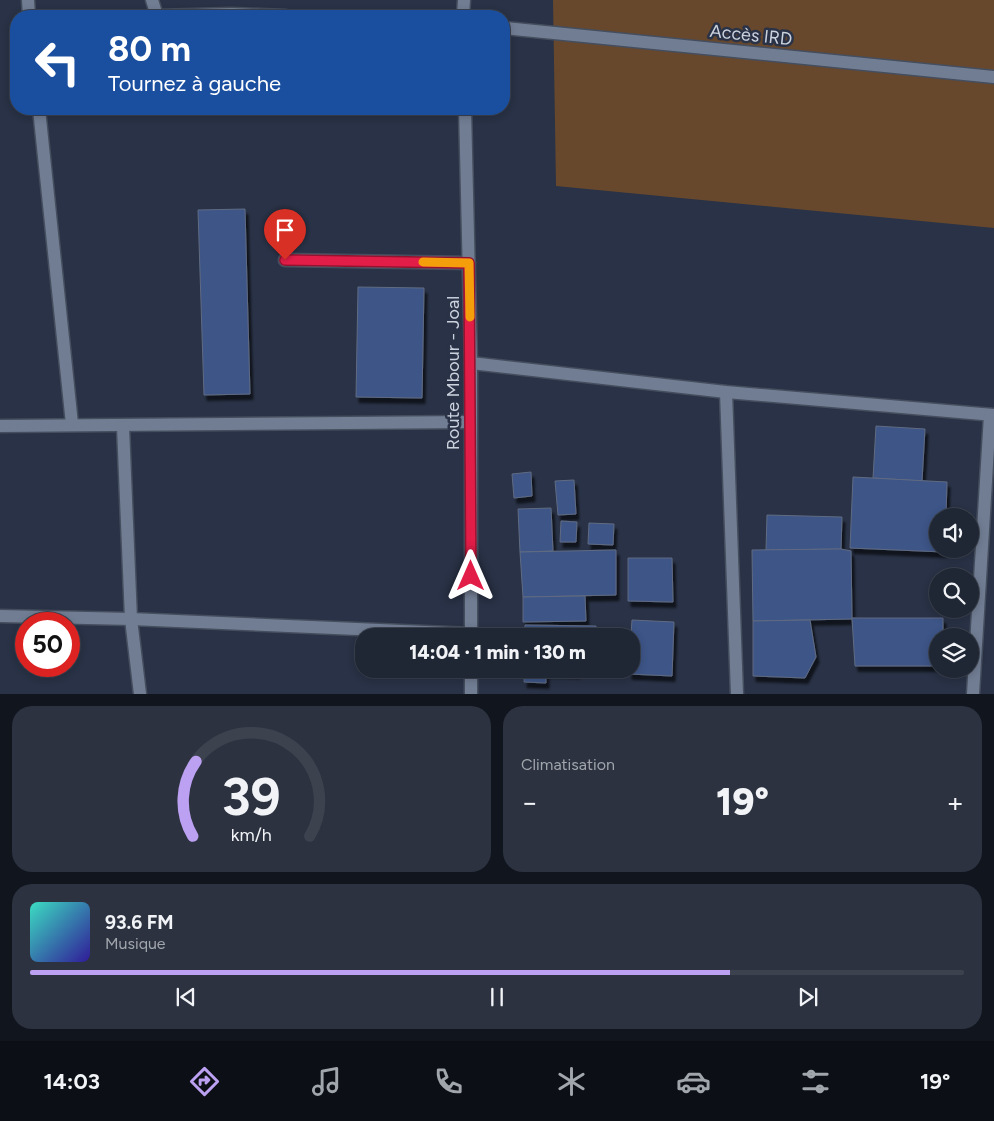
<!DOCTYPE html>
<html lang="fr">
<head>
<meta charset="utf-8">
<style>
	:root { --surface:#1f2634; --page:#2c3240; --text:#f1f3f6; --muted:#a1a5ac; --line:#3c434f; --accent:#bca0f2 }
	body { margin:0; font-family:Figtree,sans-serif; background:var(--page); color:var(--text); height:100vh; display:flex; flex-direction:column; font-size:19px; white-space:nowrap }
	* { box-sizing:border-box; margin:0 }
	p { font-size:16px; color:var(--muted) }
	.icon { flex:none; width:28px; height:28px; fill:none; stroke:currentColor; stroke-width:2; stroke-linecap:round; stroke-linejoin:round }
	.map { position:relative; height:694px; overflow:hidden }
	.panel { display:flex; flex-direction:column; gap:12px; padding:12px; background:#11151d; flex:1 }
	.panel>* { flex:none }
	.top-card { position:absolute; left:10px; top:10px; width:500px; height:105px; border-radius:20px; box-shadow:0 2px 8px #0003,0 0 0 1px var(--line); background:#1a4fa0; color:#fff; overflow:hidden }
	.fabs { position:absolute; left:929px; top:508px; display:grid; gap:10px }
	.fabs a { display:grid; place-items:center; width:50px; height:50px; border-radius:50%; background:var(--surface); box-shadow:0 2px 8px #0003,0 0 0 1px var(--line); font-size:25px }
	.speed { position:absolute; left:15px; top:612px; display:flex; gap:10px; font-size:25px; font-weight:700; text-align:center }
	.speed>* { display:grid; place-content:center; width:65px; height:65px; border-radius:50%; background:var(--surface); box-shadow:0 2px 8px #0003,0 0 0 1px var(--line); line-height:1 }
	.speed .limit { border:8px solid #d22; background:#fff; color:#111 }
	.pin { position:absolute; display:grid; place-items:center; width:42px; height:42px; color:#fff; margin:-51px -21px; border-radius:50% 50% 50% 0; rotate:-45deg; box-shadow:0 0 5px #0007 }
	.pin .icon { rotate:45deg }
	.me { position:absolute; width:55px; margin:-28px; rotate:0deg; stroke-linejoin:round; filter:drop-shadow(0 0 4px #0008) }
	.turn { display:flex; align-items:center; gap:18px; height:105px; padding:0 15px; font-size:22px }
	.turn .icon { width:65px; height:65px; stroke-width:2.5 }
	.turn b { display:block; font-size:35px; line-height:42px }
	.big { font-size:38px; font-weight:800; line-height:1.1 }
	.panel .card { flex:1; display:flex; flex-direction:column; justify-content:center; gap:8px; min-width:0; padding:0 18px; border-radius:20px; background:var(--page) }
	.panel .dial { align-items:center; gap:0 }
	.dial svg { height:130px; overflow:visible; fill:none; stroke:var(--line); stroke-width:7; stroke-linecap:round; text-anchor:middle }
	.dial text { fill:var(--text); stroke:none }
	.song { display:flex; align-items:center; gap:15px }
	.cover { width:60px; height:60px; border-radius:8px; background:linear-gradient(135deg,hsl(170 70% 55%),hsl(250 70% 35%)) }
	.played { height:5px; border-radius:2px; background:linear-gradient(90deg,var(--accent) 75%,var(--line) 75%) }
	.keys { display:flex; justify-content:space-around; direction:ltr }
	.heat { display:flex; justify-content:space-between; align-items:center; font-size:28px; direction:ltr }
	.panel .tiles { flex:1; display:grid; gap:12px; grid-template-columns:1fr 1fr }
	.card:last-child { grid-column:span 2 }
	.trip { position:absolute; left:355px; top:628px; width:285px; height:50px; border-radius:20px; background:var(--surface); box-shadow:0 2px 8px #0003,0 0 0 1px var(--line); font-weight:800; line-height:50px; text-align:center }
	.tabs { display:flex; height:80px; justify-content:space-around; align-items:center; background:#0c0f15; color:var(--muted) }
	.tabs .icon { width:35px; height:35px }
	.tabs .selected { color:var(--accent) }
	.tabs b { font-size:22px; color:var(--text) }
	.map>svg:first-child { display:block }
</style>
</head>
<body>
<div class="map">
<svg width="994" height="694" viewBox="0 0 994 694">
	<defs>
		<filter id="shadow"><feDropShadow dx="3" dy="5.5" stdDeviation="1" flood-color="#0009"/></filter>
	</defs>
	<rect width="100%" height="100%" fill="#293246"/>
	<path fill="#67482d" d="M553 0H994V228L556 186Z"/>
	<g fill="#3e5587" stroke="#606b82" filter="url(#shadow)">
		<path d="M245 209 250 394 204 395 198 210Z"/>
		<path d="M358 287 424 288 422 398 356 397Z"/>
		<path d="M876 426 925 429 922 481 873 478Z"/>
		<path d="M531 472 532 496 514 498 512 474Z"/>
		<path d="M853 477 947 482 946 516H938V549H945L944 552 850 548Z"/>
		<path d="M574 480 576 514 558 515 555 481Z"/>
		<path d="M551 508 553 551 520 552 518 509Z"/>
		<path d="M767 515 842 517 841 549 766 550Z"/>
		<path d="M561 521 577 522 576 542H560Z"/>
		<path d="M589 523 614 524 613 545 588 544Z"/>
		<path d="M841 549 851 551 852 619 753 621 752 550Z"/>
		<path d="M616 550V595L523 597 520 552Z"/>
		<path d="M628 558H672L673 602 628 601Z"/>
		<path d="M585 596 586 621 523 622V597Z"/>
		<path d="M852 618H943V636H938V666H855Z"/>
		<path d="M632 620 674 622 672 676 629 674 631 636H614V634L631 635Z"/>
		<path d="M810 620 816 657 805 678 753 676V621Z"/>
		<path d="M525 625 596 626V636H525Z"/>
		<path d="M525 669H577V673L546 672V683L524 682Z"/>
	</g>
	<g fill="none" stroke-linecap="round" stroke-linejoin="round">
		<g stroke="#454e5e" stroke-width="15">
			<path id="service" d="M285 260 469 263"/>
		</g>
		<g stroke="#454e5e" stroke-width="15">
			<g id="minor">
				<path d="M28 0 29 16"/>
				<path d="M152 0 157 16 232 14 286 16"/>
				<path d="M504 28 994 77"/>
				<path d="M39 109 72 424"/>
				<path d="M471 363 726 392 994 415"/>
				<path d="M726 392 737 694"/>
				<path d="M0 426 470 422"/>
				<path d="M123 427 131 619 140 694"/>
				<path d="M0 616 131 619 471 634"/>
				<path d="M973 694 990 415"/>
			</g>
		</g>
		<g stroke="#454e5e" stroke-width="15">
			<g id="secondary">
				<path d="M463 16 464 0"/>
				<path d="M465 109 471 363V636"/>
				<path d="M471 694V669"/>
			</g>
		</g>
		<use href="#service" stroke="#717d93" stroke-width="12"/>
		<use href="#minor" stroke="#717d93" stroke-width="12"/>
		<use href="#secondary" stroke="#717d93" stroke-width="12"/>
	</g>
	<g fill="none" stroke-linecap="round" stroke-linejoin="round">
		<g stroke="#92132f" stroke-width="12">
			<path id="route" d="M285 260 469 263 471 576"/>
		</g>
		<use href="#route" stroke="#e11d48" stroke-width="9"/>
		<path stroke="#f59e0b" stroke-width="9" d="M423 262 469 263 470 317"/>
	</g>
	<g text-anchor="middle" stroke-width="5" stroke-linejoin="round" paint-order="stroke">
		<g font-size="18" fill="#cbd2de" stroke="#293246">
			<text transform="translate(751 35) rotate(6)" y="6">Accès IRD</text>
			<text transform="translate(453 373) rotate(-90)" y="6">Route Mbour - Joal</text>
		</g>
	</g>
</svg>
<div class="fabs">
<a><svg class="icon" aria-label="sound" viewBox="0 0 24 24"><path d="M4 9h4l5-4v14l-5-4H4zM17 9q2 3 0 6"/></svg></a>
<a><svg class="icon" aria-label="search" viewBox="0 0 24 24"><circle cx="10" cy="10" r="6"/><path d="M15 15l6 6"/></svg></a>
<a><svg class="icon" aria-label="layers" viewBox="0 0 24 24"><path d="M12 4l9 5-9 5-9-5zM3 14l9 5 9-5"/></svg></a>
</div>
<div class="speed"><div class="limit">50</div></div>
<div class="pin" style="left:285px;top:260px;background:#d93025"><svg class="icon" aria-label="arrive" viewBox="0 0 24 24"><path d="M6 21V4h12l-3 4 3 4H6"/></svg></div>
<svg class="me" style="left:471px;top:576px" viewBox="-20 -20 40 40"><path d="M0-17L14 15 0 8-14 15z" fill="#e11d48" stroke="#fff" stroke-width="4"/></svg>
<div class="trip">14:04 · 1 min · 130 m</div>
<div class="top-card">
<div class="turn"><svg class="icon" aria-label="left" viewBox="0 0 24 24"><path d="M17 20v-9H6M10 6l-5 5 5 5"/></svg><div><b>80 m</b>Tournez à gauche</div></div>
</div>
</div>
<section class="panel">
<div class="tiles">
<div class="card dial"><svg viewBox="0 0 100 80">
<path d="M14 69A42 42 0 1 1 86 69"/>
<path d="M14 69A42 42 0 0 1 16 23" stroke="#bca0f2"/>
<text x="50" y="56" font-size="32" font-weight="700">39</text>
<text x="50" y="72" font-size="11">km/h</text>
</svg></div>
<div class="card"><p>Climatisation</p>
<div class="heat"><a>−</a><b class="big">19°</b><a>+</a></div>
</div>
<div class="card">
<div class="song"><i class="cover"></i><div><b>93.6 FM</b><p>Musique</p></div></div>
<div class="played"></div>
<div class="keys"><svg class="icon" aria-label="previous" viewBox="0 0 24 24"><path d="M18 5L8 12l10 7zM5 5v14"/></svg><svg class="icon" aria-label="pause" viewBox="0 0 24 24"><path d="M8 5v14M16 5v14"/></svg><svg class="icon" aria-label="next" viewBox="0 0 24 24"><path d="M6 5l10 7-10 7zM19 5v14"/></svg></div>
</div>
</div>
</section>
<nav class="tabs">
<b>14:03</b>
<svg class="icon selected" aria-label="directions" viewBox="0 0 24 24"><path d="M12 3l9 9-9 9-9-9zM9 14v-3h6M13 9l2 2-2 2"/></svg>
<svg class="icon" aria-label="music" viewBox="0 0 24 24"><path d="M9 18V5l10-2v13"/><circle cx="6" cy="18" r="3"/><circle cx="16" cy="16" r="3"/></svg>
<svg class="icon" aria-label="phone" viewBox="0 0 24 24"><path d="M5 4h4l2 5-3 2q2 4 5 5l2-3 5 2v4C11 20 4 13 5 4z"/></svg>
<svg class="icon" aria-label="climate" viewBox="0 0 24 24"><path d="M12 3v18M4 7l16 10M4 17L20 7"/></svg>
<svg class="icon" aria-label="car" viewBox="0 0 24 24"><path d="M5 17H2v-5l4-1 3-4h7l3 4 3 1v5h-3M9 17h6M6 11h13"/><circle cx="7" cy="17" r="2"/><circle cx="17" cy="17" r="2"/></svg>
<svg class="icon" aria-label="filters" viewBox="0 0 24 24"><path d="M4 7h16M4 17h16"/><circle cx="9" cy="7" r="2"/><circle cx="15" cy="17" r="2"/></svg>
<b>19°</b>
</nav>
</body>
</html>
